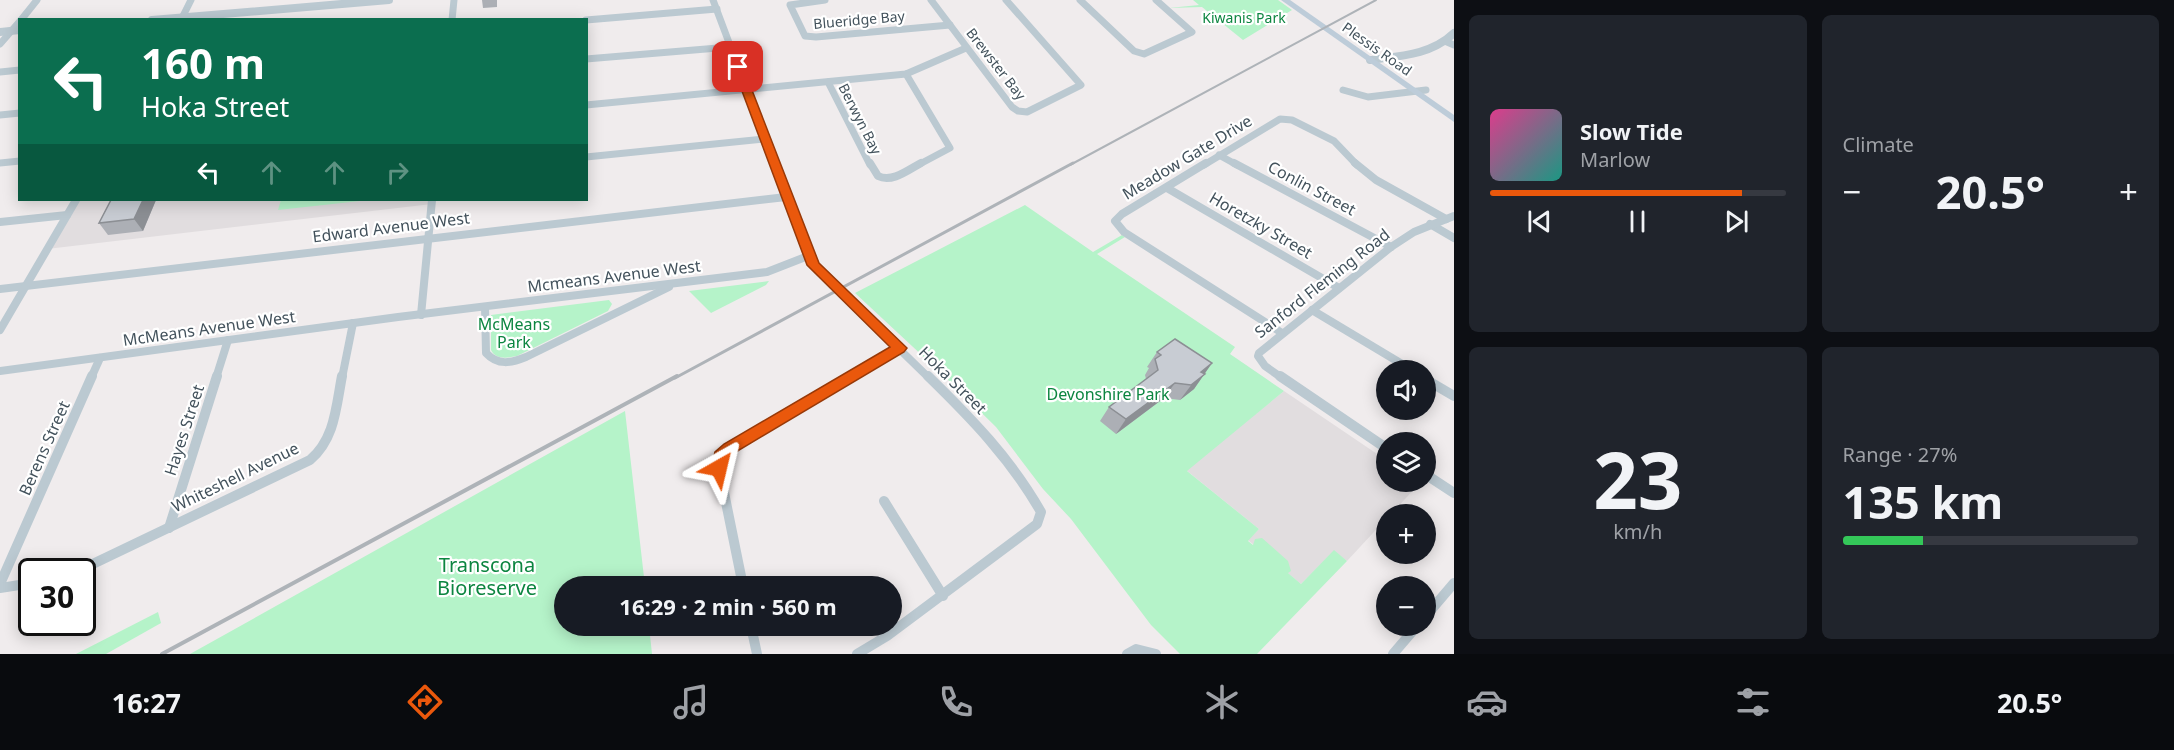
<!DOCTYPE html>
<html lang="en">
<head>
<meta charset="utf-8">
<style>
	:root { --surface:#171b24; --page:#20242c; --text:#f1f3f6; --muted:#9ea1a6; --line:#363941; --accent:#ea580c }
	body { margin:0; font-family:"Noto Sans",sans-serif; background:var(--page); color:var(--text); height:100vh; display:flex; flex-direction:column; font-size:22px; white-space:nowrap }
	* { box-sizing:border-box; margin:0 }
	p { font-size:20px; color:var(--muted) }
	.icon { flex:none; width:33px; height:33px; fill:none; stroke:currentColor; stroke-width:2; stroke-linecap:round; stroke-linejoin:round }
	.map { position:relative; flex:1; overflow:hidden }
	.panel { display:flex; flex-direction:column; gap:15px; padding:15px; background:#0d0f14; width:720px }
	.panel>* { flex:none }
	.banner { position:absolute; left:18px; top:18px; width:570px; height:183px; border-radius:0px; box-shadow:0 3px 15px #0003; background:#0b6e4f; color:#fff; overflow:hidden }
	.buttons { position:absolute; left:1376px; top:360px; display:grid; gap:12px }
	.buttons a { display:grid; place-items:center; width:60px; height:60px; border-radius:50%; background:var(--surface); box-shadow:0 3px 15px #0003; font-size:30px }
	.speed { position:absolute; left:18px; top:558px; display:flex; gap:12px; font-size:30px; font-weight:700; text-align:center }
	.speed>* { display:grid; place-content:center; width:78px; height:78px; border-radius:50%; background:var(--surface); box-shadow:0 3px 15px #0003; line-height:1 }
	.speed .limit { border:3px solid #111; border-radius:9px; background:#fff; color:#111 }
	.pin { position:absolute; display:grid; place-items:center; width:51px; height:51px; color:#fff; margin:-26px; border-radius:12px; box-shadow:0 3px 9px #0006 }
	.me { position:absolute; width:66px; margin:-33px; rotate:37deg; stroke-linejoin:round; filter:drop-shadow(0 0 4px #0008) }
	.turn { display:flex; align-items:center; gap:21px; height:126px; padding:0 24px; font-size:27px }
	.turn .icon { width:78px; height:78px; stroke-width:2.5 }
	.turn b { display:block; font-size:42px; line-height:51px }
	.lanes { display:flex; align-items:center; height:57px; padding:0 24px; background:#0003; justify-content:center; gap:30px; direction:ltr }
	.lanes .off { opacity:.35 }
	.big { font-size:45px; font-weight:700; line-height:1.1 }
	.panel .card { flex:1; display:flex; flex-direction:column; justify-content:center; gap:9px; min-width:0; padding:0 21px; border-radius:9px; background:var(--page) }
	.panel .dial { align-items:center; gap:0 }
	.dial b { font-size:78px; line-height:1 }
	.song { display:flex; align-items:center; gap:18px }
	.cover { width:72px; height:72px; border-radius:9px; background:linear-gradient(135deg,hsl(330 70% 55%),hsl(170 70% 35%)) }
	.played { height:6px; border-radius:3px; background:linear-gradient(90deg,var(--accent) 85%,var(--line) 85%) }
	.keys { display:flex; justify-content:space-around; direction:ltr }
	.heat { display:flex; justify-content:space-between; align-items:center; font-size:33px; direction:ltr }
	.charge { height:9px; border-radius:4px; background:linear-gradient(90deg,#34c759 27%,var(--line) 0) }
	.panel .tiles { flex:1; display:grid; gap:15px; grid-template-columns:repeat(2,1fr) }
	.trip { position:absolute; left:554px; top:576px; width:348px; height:60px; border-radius:30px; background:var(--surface); box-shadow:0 3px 15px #0003; font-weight:700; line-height:60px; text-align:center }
	.tab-bar { display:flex; height:96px; justify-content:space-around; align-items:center; background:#090b0e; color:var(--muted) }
	.tab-bar .icon { width:42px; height:42px }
	.tab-bar .current { color:var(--accent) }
	.tab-bar b { font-size:27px; color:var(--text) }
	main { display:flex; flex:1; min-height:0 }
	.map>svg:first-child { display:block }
</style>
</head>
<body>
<main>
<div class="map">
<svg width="1454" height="654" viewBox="0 0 1454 654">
	<rect width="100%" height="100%" fill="#f0eced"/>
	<g fill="#e1dddf">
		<path d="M76 200H432V204L47 249Z"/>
		<path d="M1284 391 1386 460V482L1420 483 1391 514H1386V519L1347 561 1334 551 1301 584 1248 540 1259 529 1186 470Z"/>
	</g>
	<g fill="#b5f3c9">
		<path d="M1193 0H1278L1292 10 1243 40 1202 7 1169 8 1199 5Z"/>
		<path d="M281 200H369L278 210Z"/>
		<path d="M1025 205 1093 252 1122 235 1125 237 1097 254 1235 347 1230 354 1284 391 1187 471 1259 529 1248 541 1253 545 1255 539 1262 538 1288 561 1291 571 1288 573 1301 584 1334 550 1347 561 1257 654H1180L1151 625 1071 519 1043 489 996 427 941 373 855 293Z"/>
		<path d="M769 281 766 285 711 313 689 291Z"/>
		<path d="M609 300 612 304 608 311 517 356C507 358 496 360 491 350V315Z"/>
		<path d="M625 411 645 586H564V626H649L652 654H190Z"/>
		<path d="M158 612 161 623 106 654H76Z"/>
	</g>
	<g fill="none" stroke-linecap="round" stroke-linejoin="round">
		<g stroke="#bbc9d1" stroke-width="7">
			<path d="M713 0 775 165"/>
			<path d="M825 0 790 5 805 36 816 37 950 25"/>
			<path d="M931 0 1012 107 1018 111 1027 112 1081 85 1006 0"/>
			<path d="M1080 0 1134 51 1144 54 1192 32 1156 0"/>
			<path d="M21 20 37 0"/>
			<path d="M181 20 191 0"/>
			<path d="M452 20 454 0"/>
			<path d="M586 20 717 9"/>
			<path d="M1447 42 1454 45"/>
			<path d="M0 44 20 21"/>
			<path d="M586 59 730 47"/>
			<path d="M0 72 20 70"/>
			<path d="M906 74 950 148 918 165"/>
			<path d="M828 82 870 165"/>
			<path d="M1343 90 1368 97 1426 90"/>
			<path d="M586 105 906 74 966 48"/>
			<path d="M0 115 20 113"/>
			<path d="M1219 155 1237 165"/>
			<path d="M586 157 764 139"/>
			<path d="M0 163 20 161"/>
			<path d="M1204 165 1280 119 1292 120 1334 141 1357 165"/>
		</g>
		<g stroke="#bbc9d1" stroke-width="8">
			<path d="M775 163 813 265 929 378"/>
			<path d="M870 163 878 176C892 183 908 170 921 163"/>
			<path d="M1206 163 1122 214 1115 221 1124 232 1282 333"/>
			<path d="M1234 163 1391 247"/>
			<path d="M1355 163 1376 180 1446 219"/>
			<path d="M1167 188 1339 288"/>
			<path d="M0 222 67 215"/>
			<path d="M1430 224 1454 238"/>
			<path d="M0 289 786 197"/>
			<path d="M485 307 486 353C498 366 511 363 526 357L669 287"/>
			<path d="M1312 310 1412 370"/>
			<path d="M421 315 432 200"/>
			<path d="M0 330 76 200"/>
			<path d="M0 371 398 317 767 272 808 256"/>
			<path d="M91 378 100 358"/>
			<path d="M216 378 228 340"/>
			<path d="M342 378 353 323"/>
			<path d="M850 378 900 348"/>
			<path d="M1282 378 1265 366 1258 356 1259 353 1391 247 1414 232 1454 216"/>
		</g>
		<g stroke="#bbc9d1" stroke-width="10">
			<path d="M1280 376 1386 448"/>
			<path d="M1425 379 1454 396"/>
			<path d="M1425 474 1454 493"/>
			<path d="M884 501 943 596"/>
			<path d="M169 528 217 376"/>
			<path d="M76 572 310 460C335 439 336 407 342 376"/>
			<path d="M0 584 92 376"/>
			<path d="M743 586 719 468 721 457 729 449 852 376"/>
			<path d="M0 588 32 583"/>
			<path d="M1425 617 1454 583"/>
			<path d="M751 626 757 654"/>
			<path d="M857 654 887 636 1037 524 1041 512C1011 459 971 418 928 376"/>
			<path d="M1127 654 1136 649 1156 654"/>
			<path d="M1393 654 1417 626"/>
		</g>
		<g stroke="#bbc9d1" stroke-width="8">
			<path d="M152 20 389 0"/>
			<path d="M0 32 20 30"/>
			<path d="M1370 60C1400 56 1431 55 1454 33"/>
		</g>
		<path fill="#bdccd9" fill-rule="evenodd" d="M1281 0H1290L1454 115V122Z"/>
		<path stroke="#aeb3b8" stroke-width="2" d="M1070 165 1376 0"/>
		<path stroke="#aeb3b8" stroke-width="3" d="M675 378 1073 163"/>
		<path stroke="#aeb3b8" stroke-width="4" d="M162 654 677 376"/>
	</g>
	<g fill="#acafb5">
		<path d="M482 0H497V7L483 8Z"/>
		<path d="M111 200H156L143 231 108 235 99 223Z"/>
		<path d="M1157 352 1212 363 1194 389 1180 400 1164 398 1116 434 1100 421 1109 407 1146 379 1145 375 1149 368 1147 367Z"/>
	</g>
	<g fill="#8c8f94">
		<path d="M143 200H156L143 231 134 219Z"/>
		<path d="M1212 363 1194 389 1180 400 1201 372Z"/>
		<path d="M1175 383 1164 398 1116 434 1126 419Z"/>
	</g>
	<g fill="#c8ccd3" stroke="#8c8f94" stroke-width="1.5">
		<path d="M111 200H143L134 219 99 223Z"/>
		<path d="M1175 339 1212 363 1201 372 1205 374 1191 385 1175 383 1126 419 1109 407 1158 370 1155 359 1161 355 1157 352Z"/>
	</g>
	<path fill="#ea580c" stroke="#983908" stroke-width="1.5" d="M738 64 743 67 819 263 907 348 904 352 734 453 728 460 724 472 719 474 713 472 711 468 715 452 724 444 890 347 807 265 733 67Z"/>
	<g text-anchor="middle" stroke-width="4.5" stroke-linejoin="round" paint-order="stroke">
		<g font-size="14" fill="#0c8540" stroke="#fff">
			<text x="1244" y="23">Kiwanis Park</text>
		</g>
		<g font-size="14" fill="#43525c" stroke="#fff">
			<text transform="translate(859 20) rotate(-5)" y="5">Blueridge Bay</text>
			<text transform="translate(1377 49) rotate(35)" y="5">Plessis Road</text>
			<text transform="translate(996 64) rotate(52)" y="5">Brewster Bay</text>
			<text transform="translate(860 119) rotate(63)" y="5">Berwyn Bay</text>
		</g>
		<g font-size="16" fill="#43525c" stroke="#fff">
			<text transform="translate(1187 157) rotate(-31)" y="6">Meadow Gate Drive</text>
			<text transform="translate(1312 188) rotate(28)" y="6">Conlin Street</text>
			<text transform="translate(1261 225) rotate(30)" y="6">Horetzky Street</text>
			<text transform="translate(391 227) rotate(-7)" y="6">Edward Avenue West</text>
			<text transform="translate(614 276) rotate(-7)" y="6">Mcmeans Avenue West</text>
			<text transform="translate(1322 283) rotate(-38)" y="6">Sanford Fleming Road</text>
			<text transform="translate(209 328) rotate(-8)" y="6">McMeans Avenue West</text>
			<text transform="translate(953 380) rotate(45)" y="6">Hoka Street</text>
			<text transform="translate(184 430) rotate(-72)" y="6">Hayes Street</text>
			<text transform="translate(44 448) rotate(-66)" y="6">Berens Street</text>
			<text transform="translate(235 477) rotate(-26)" y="6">Whiteshell Avenue</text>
		</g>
		<g font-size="16" fill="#0c8540" stroke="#fff">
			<text x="514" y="330">McMeans<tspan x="514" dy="18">Park</tspan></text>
			<text x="1108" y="400">Devonshire Park</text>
		</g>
		<g font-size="20" fill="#0c8540" stroke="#fff">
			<text x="487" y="572">Transcona<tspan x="487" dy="23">Bioreserve</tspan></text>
		</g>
	</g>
</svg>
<div class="buttons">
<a><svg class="icon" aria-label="sound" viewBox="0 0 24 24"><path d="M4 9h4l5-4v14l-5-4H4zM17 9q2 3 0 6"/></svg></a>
<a><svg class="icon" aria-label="layers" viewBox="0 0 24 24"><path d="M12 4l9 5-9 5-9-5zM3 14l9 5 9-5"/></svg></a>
<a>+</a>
<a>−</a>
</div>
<div class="speed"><div class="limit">30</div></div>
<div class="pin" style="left:738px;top:67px;background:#d93025"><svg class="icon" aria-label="arrive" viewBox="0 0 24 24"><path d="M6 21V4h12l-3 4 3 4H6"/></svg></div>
<svg class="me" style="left:719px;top:468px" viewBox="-20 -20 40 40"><path d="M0-17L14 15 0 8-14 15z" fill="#ea580c" stroke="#fff" stroke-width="4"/></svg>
<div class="trip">16:29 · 2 min · 560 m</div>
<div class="banner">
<div class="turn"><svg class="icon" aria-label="left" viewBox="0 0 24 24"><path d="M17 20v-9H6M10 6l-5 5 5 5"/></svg><div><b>160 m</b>Hoka Street</div></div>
<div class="lanes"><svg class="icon" aria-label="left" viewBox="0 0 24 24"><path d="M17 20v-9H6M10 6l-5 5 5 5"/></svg><svg class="icon off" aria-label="ahead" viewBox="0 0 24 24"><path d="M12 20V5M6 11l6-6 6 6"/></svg><svg class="icon off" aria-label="ahead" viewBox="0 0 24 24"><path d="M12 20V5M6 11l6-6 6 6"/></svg><svg class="icon off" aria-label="right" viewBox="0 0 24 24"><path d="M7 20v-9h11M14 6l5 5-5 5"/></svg></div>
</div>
</div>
<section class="panel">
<div class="tiles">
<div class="card">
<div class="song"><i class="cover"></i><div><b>Slow Tide</b><p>Marlow</p></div></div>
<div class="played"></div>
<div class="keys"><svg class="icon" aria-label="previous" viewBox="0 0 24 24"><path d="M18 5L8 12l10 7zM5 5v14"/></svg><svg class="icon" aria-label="pause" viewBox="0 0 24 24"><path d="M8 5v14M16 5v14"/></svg><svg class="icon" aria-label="next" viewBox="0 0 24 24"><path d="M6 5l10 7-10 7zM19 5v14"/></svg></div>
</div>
<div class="card"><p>Climate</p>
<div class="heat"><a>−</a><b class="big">20.5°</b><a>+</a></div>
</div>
<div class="card dial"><b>23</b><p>km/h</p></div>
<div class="card"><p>Range · 27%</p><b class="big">135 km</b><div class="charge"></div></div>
</div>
</section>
</main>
<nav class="tab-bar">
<b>16:27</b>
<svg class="icon current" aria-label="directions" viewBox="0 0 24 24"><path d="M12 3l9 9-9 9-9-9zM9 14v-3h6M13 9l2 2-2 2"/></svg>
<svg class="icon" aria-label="music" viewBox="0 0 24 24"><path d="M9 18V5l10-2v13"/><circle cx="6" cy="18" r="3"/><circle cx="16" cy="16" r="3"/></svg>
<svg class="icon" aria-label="phone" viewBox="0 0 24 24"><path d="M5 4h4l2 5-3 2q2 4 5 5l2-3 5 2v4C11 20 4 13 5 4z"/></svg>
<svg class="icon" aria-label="climate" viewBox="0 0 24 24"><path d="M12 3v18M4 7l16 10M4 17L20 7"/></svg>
<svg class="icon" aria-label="car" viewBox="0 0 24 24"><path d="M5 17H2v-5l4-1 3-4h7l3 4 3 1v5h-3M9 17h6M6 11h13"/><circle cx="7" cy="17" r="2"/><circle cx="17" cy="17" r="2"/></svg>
<svg class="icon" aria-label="filters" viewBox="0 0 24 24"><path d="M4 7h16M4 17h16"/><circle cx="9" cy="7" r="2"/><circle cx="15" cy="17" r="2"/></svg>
<b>20.5°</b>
</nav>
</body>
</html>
